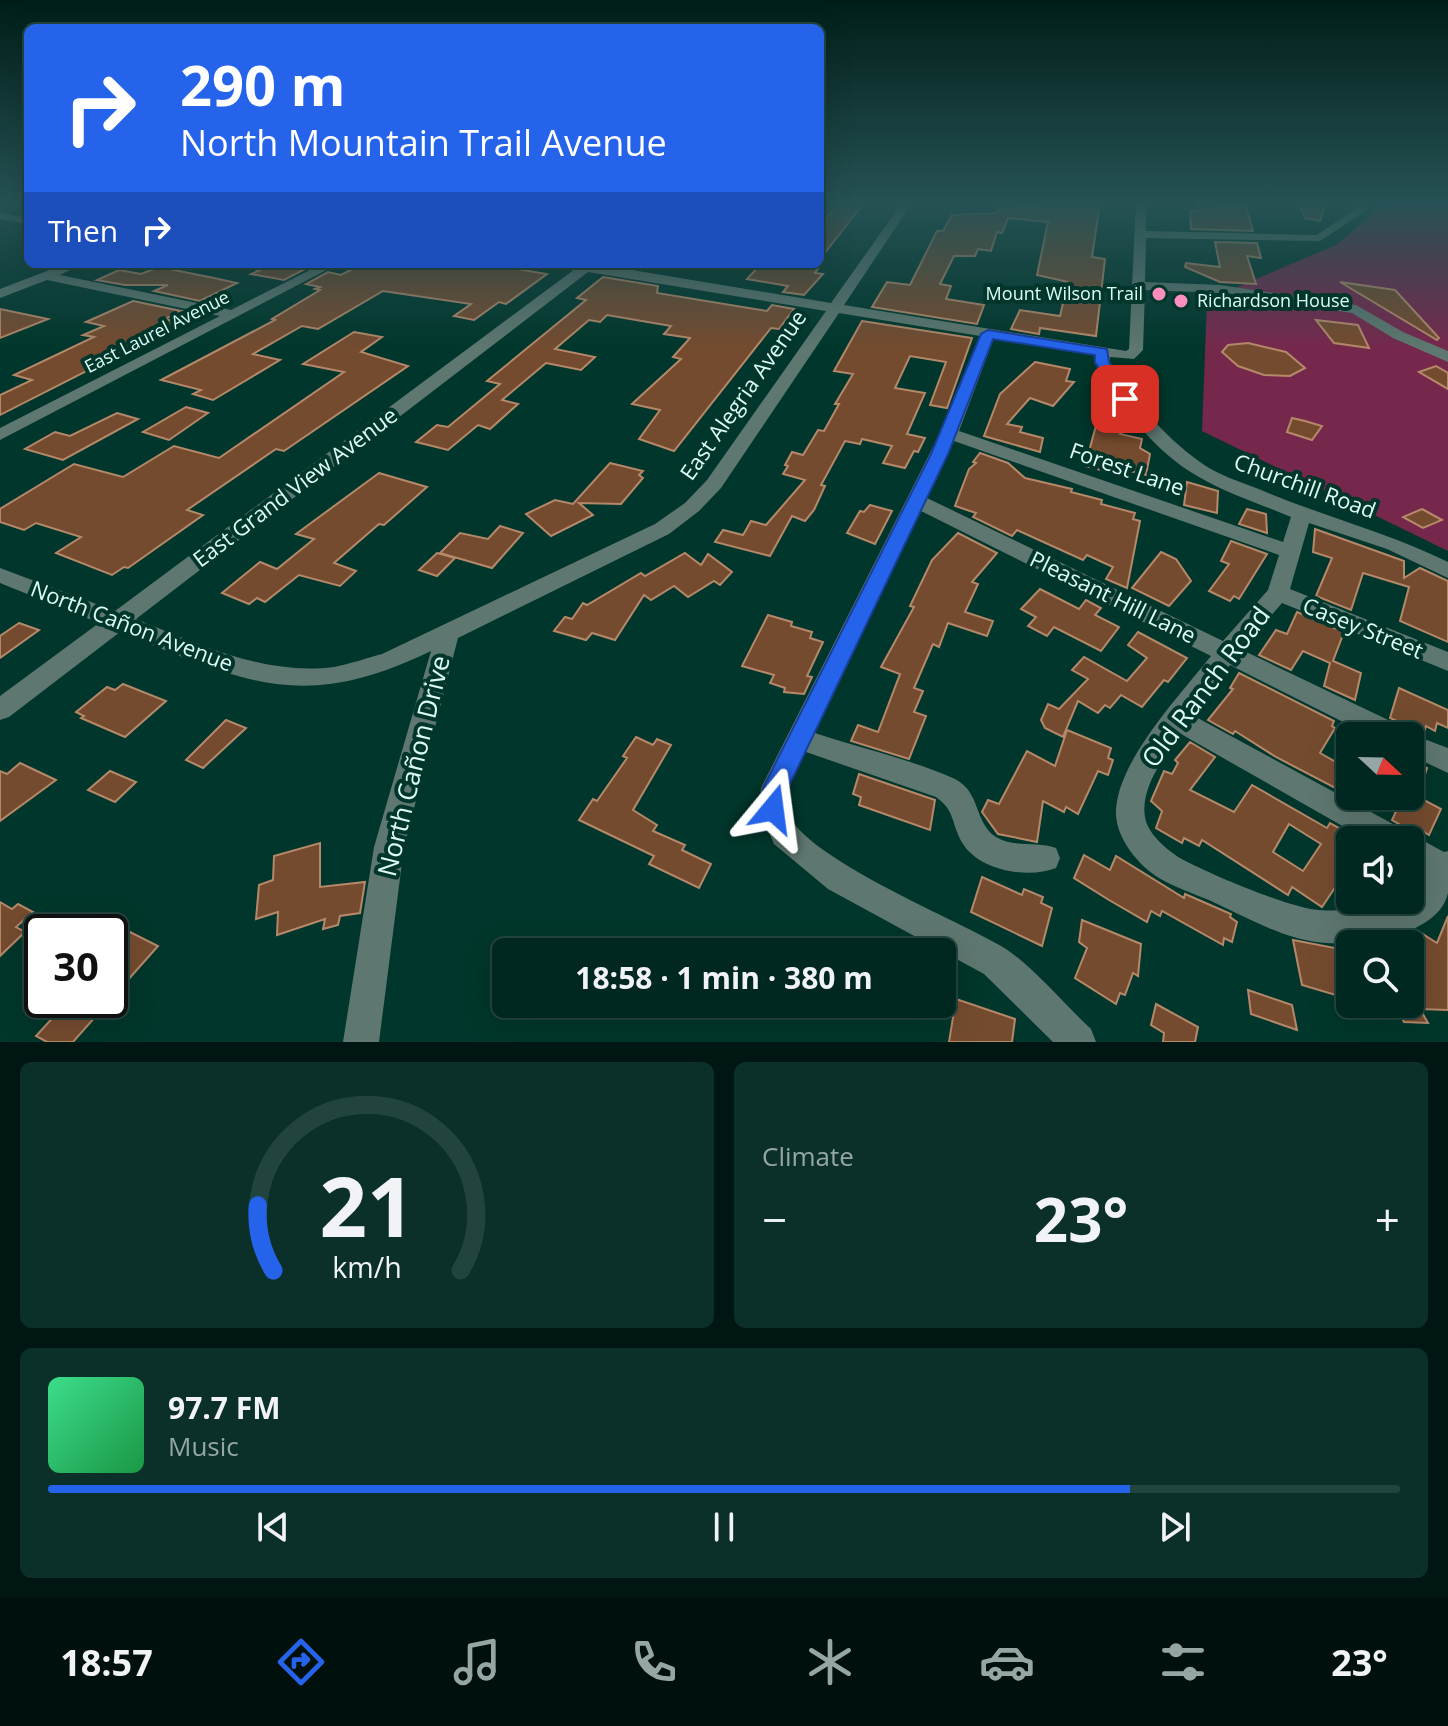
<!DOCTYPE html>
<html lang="en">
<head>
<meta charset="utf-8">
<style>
	:root { --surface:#002820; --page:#0a3029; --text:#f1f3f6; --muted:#95a6a5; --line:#22443e; --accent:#2563eb }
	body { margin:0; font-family:"Open Sans",sans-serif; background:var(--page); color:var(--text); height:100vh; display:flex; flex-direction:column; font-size:30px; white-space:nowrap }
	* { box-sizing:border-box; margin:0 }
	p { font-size:26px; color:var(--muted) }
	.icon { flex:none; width:44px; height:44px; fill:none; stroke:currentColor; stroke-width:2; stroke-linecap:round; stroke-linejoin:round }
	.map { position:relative; height:1042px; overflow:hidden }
	.panel { display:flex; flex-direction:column; gap:20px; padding:20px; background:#001612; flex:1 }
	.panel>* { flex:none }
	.banner { position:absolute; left:24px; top:24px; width:800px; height:244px; border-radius:12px; box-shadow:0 8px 32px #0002,0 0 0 2px var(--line); background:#2563eb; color:#fff; overflow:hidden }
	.needle { width:52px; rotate:112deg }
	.fabs { position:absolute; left:1336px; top:722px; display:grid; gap:16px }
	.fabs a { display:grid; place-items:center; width:88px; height:88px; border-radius:12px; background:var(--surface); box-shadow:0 8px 32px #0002,0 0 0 2px var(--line); font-size:40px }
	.speed { position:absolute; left:24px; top:914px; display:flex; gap:16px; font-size:40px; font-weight:700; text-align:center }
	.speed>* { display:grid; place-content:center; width:104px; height:104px; border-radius:50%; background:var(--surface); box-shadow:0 8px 32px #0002,0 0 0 2px var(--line); line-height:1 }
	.speed .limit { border:4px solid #111; border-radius:12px; background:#fff; color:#111 }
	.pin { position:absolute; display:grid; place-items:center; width:68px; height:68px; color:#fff; margin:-34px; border-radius:16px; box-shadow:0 4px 12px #0006 }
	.me { position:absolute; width:88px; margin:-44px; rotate:16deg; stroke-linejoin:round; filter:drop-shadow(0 0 6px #0008) }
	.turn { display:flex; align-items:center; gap:28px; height:168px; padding:0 24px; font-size:36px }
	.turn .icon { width:104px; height:104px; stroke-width:2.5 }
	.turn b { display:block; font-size:56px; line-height:68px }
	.then { display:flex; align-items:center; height:76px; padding:0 24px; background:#0003; gap:16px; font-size:30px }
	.big { font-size:60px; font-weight:700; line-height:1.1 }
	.panel .widget { flex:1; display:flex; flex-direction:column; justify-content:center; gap:12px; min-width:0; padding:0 28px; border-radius:12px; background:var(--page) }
	.panel .dial { align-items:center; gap:0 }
	.dial svg { height:208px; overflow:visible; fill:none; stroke:var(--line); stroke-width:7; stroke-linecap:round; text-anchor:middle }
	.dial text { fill:var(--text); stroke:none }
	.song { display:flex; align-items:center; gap:24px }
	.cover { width:96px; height:96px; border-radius:12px; background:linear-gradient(135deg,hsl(150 70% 55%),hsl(140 70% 35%)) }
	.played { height:8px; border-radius:4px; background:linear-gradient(90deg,var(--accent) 80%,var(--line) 80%) }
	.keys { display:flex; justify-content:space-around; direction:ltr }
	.heat { display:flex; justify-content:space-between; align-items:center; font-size:44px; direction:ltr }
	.panel .tiles { flex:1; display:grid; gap:20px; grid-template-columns:1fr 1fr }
	.widget:last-child { grid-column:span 2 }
	.trip { position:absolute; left:492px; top:938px; width:464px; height:80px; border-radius:12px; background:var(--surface); box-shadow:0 8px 32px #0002,0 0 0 2px var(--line); font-weight:700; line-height:80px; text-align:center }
	.dock { display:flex; height:128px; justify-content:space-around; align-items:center; background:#00100d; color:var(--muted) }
	.dock .icon { width:56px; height:56px }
	.dock .on { color:var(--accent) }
	.dock b { font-size:36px; color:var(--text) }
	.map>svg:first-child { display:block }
</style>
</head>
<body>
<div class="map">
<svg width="1448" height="1042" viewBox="0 0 1448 1042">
	<rect width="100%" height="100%" fill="#00362b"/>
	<path fill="#76284c" d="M1384 203H1448V551L1202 431 1207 300 1338 244Z"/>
	<g fill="#744b2f" stroke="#b6886a" stroke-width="2" fill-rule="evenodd">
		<path d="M839 203H864L820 259V225Z"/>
		<path d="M1001 203 1037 206V203H1100L1092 257 1105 259 1096 336 1040 328 1039 334 1011 329 1020 310 1060 316 1068 282 1037 275 1048 222 1008 218 1002 233 997 232 991 251 978 249 975 256H954L940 284 951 286 946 299 984 305 977 324 872 307 887 282 910 285 937 231H943L952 215 997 213Z"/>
		<path d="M1196 203 1246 206 1253 231 1191 229 1190 211H1198Z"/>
		<path d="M1299 203H1326L1320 221 1305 218Z"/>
		<path d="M1215 242 1257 243 1261 258 1247 256 1256 284 1220 282 1185 267 1186 263 1220 267Z"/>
		<path d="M273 264 291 265 307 268 284 280 251 274Z"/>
		<path d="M362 264H488L547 274 506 304 499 302 474 320 454 316 471 304 383 291 318 329 302 326 253 354 280 360 213 400 193 394 201 390 161 380 275 320 272 319 320 290 315 289 320 287 306 284 328 272 341 275Z"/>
		<path d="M761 264H821L815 273 823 274 804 295 783 292 788 286 747 279Z"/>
		<path d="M159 267 214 278 237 283 200 301 154 291 168 285H125L97 280 119 270 141 274Z"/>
		<path d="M603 277 658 286 657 293 767 311 772 305 794 309 779 329 771 328 674 451 639 439 660 410 632 404 681 359 673 357 690 338 664 334 671 326 607 315 600 322 589 320 555 349 595 357 581 370 546 363 502 400 518 404 490 429 478 425 448 450 416 442 437 425 448 427 500 384 487 381 586 300 577 298Z"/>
		<path d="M1340 282 1395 290 1439 338 1437 340Z"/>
		<path d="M133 301 181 311 165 319 181 323 0 415V395L32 380 14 375 94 337 83 335 104 326 86 322Z"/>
		<path d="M0 309 48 319 0 338Z"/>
		<path d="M1316 320 1358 325 1369 348 1334 343Z"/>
		<path d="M862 321 972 338 947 408 930 405 946 362 910 356 895 388 925 393 907 434 925 438 918 452 914 451 905 468 883 463 892 446 862 439 860 444 845 441 821 485 825 486 814 510 805 521 792 516 770 556 715 542 723 530 743 535 751 521 766 525 805 480 783 474 788 466 785 465 792 452 803 455 818 430 824 431 839 404H835L853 374 834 371Z"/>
		<path d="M354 332 382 337 361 352 408 366 284 451 276 449 187 510 203 515 128 568 124 567 112 575 56 553 81 537 36 523 24 530 0 522V509L74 464 123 477 174 446 219 458 344 372 303 364Z"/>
		<path d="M1248 343 1286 352 1305 368 1290 376 1264 375 1238 366 1222 352 1228 345Z"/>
		<path d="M1035 362 1070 369 1066 381 1074 382 1053 406 1030 398 1007 424 1022 427 1020 432 1043 438 1040 452 984 436 1000 394Z"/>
		<path d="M1436 366 1448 373V389L1419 372Z"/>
		<path d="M1115 399 1119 404 1118 416 1130 422 1120 434 1142 439 1140 448 1150 454 1146 475 1103 464 1101 470 1085 466 1097 422Z"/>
		<path d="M186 407 208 413 169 440 143 432Z"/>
		<path d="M117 413 138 419 63 460 25 449 55 432 70 436Z"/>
		<path d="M1292 418 1305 421 1322 426 1312 440 1287 432Z"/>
		<path d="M980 453 1008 463 1025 478 1072 489 1071 492 1102 500 1101 504 1135 513 1133 519 1140 521 1127 588 1106 579 1113 567 1087 555 1083 560 1017 530 1012 536 973 517 976 513 955 506 969 469 976 463 973 462Z"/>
		<path d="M610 463 643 471 639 475 643 478 621 504 579 503 593 515 551 536 526 514 555 500 573 504Z"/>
		<path d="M379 473 427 487 384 525 379 524 334 563 356 571 340 586 299 575 265 602 257 598 249 604 222 593 260 562 277 569 314 539 296 534Z"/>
		<path d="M1187 482 1218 491 1217 513 1184 505Z"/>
		<path d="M870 505 892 511 875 544 847 533 860 511 864 512Z"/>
		<path d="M1247 509 1266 514 1267 533 1239 524Z"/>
		<path d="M1422 509 1442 520 1423 528 1403 517Z"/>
		<path d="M500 526 523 533 492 568 440 553 460 533 488 539Z"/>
		<path d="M1315 529 1404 561V578L1420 568 1448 581V642L1400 621 1409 587 1363 573 1351 610 1316 596 1332 558 1313 552Z"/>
		<path d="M958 533 997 553 972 582 978 584 965 612 993 621 987 636 948 623 939 647 933 644 914 688 923 691 914 712 926 716 909 759 851 741 858 725 878 732 900 674 881 667 914 607 910 606 932 560Z"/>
		<path d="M1231 541 1267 554 1239 599 1234 596 1230 601 1209 591 1229 564 1221 561Z"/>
		<path d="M1161 552 1176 559 1191 581 1169 606 1132 588Z"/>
		<path d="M437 553 455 558 437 576 419 570Z"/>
		<path d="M685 553 701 565 708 554 732 572 720 585 714 581 688 597 674 586 651 600 644 595 615 640 592 633 586 640 554 631 565 617 572 619 583 603 587 605 641 573 645 576Z"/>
		<path d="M1040 589 1079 609 1086 600 1101 608 1095 615 1119 627 1101 651 1054 627 1047 636 1028 626 1036 617 1021 609Z"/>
		<path d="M1297 612 1344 632 1333 661 1361 673 1355 700 1324 686 1330 663 1303 651 1291 670 1259 655 1276 630 1287 634Z"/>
		<path d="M768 615 792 622 791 626 812 632 810 638 823 642 807 676 812 677 804 694 784 692 785 688 770 683 774 675 742 666Z"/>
		<path d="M19 623 39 630 0 658V636Z"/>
		<path d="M1138 632 1187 658 1168 682 1164 680 1142 707 1121 695 1110 708 1105 705 1098 713 1078 701 1063 737 1045 728 1041 720 1048 704 1059 709 1088 679 1072 670 1084 657 1127 681 1147 658 1128 645Z"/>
		<path d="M1239 673 1334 721 1332 726 1335 728 1320 753 1350 770 1345 793 1276 757 1235 731 1233 734 1208 720 1233 689 1230 688Z"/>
		<path d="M123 684 166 701 125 737 81 718 84 716 76 712 107 687 115 690Z"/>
		<path d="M1399 688 1448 710V728L1437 723 1435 731 1426 726 1424 733 1390 718Z"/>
		<path d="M226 720 246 728 203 768 186 760Z"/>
		<path d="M1067 730 1111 748 1108 758 1113 760 1108 775 1098 771 1078 814 1066 807 1064 812 1043 801 1037 842 998 834 982 812 988 800 999 804 1027 751 1055 766Z"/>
		<path d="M636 737 653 745 657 739 671 745 633 810 657 825 653 831 685 845 682 850 711 864 699 888 649 864 654 856 579 820 593 799 597 801 627 758 623 756Z"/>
		<path d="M1190 742 1215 757 1190 790 1234 812 1252 785 1327 828 1330 823 1350 834V899L1334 889 1322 907 1292 887 1288 895 1202 840 1199 846 1184 838 1182 843 1156 828 1162 811 1151 801 1164 771 1172 774 1178 763 1175 760ZM1289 824 1321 844 1303 871 1273 852Z"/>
		<path d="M1410 760 1427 768 1418 797 1441 809 1429 835 1418 828 1416 834 1392 820 1403 796H1410Z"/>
		<path d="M20 763 56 780 0 821V771L7 774Z"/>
		<path d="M110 771 136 782 115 802 88 790Z"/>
		<path d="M859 774 935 800 930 830 859 805 861 797 853 794Z"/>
		<path d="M320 843V887L365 882 360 913 340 916 338 925 323 929 325 919 277 935 278 912 256 919 259 885 273 880 274 856Z"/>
		<path d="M1084 855 1110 870 1116 856 1184 898 1185 894 1231 914 1230 917 1237 922 1232 942 1224 938 1223 945 1162 911 1160 916 1151 911 1147 922 1109 900 1074 878Z"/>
		<path d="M982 877 1022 895 1024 889 1043 897 1041 903 1052 908 1042 946 971 912Z"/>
		<path d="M0 902 12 909 18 904 33 912 16 927 25 932 0 956Z"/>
		<path d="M1448 916V1010L1420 1009 1428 1023 1404 1022 1395 1004H1410L1414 960 1410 958 1418 931 1437 943Z"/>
		<path d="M1082 920 1141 944 1138 976 1133 973 1125 995 1120 993 1116 1004 1075 978 1087 948 1079 942Z"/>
		<path d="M110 922 158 946 73 1042H47L36 1036 69 1000H110Z"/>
		<path d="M1293 940 1335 948 1346 998 1302 985Z"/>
		<path d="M1248 990 1292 1005 1297 1030 1251 1014Z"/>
		<path d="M956 999 1015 1019 1012 1042H949Z"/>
		<path d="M1156 1004 1198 1027 1195 1042H1163L1164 1033 1151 1025Z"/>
	</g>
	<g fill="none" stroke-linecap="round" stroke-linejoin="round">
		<g fill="#5e7770" fill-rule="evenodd">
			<path d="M902 203H912L844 305 1126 351 1129 349 1136 203H1146V231L1310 235H1317L1358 207V203H1368L1367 210 1320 241 1146 238 1145 282 1220 285 1356 305 1403 332 1448 351V362L1393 338 1352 313 1220 293 1145 290 1143 350 1134 359 1110 357V362C1135 402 1168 442 1209 468 1226 478 1247 484 1266 492 1326 517 1389 533 1448 562V578L1387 549 1309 523 1290 589 1448 652V671L1282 603 1242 650 1405 728 1408 733 1448 748V773L1410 755V736H1371L1230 665 1194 716 1404 830 1407 836 1420 839 1444 852 1448 851C1448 864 1448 881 1448 893 1438 938 1353 947 1316 942 1279 937 1242 915 1209 900 1192 893 1174 887 1159 878 1139 866 1117 839 1116 815 1114 764 1181 694 1211 656L921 511 815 733C857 747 916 761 955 779 981 792 974 823 996 837 1014 848 1037 841 1056 848L1060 858 1056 868C1029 879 980 871 963 844 951 825 956 811 936 797L806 752C798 769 784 790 787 809 796 856 964 922 1006 949 1033 967 1066 1006 1091 1029L1096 1042H1053L984 974 828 889 774 844 759 809 761 788 940 433 980 336 839 313 721 488 699 511 669 534 458 638 404 847 379 1042H343L374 847 431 651C302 714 243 681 120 632L9 717 0 720V696L99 623 0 583V568L115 611 575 269 572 264H596L831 303ZM588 272 826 311 707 480 685 503 655 524 382 654C367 658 350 664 334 667 264 676 199 644 136 619ZM994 338 1094 355V362C1120 405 1154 452 1199 477 1227 494 1261 504 1291 517L1283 542 959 431ZM954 441 1279 555 1268 590 1223 641 927 498ZM1181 734 1367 840H1410V865L1426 874 1410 900C1378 903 1352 913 1319 910 1289 908 1207 873 1180 858 1167 850 1147 833 1145 817 1140 787 1165 756 1181 734Z"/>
			<path d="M0 213 28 218V224L0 219Z"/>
			<path d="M65 264H82L60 275 231 310 322 264H338L0 440V428L220 316 47 280 0 298V289Z"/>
		</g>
	</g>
	<linearGradient id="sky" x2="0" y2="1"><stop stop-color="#001e18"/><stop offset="0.58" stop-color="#265255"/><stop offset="1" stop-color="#265255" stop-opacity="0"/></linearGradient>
	<rect width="1448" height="349" fill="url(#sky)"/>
	<path fill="#2563eb" stroke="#184099" stroke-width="2" d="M988 330 1107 349 1109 362 1133 399 1120 402 1095 362V355L993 339 948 454 788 788 782 817 773 821 764 817 760 809 763 788 931 454 981 334Z"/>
	<g fill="#fe8ebd" stroke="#00362b" stroke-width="3">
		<circle cx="1159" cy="294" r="8"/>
		<circle cx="1181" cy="301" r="8"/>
	</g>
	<g text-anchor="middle" stroke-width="8" stroke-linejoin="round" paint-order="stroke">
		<g font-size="18" fill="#ddfcf3" stroke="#00362b" text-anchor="end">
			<text x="1143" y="300">Mount Wilson Trail</text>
			<text x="1197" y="307" text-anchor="start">Richardson House</text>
		</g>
		<g font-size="18" fill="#ddfcf3" stroke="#00362b">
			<text transform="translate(157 332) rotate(-27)" y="6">East Laurel Avenue</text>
		</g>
		<g font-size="22" fill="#ddfcf3" stroke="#00362b">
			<text transform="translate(743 395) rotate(-55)" y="8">East Alegria Avenue</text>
			<text transform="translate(1127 469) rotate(19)" y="8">Forest Lane</text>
			<text transform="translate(1305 486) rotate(20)" y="8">Churchill Road</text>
			<text transform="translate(295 487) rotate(-37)" y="8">East Grand View Avenue</text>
			<text transform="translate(1113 597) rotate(26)" y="8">Pleasant Hill Lane</text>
			<text transform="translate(132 626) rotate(21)" y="8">North Cañon Avenue</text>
			<text transform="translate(1363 628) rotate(22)" y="8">Casey Street</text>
		</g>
		<g font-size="26" fill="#ddfcf3" stroke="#00362b">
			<text transform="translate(1206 687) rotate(-53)" y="9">Old Ranch Road</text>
			<text transform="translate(414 766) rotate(-76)" y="9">North Cañon Drive</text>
		</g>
	</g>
</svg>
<div class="fabs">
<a><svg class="needle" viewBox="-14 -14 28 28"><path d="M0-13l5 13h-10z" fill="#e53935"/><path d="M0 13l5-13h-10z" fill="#95a6a5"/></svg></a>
<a><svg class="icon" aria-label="sound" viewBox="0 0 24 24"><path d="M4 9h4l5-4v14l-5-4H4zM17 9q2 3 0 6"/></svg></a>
<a><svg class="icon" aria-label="search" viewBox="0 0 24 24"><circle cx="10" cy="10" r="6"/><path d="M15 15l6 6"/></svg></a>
</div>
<div class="speed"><div class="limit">30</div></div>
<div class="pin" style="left:1125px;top:399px;background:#d93025"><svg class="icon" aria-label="arrive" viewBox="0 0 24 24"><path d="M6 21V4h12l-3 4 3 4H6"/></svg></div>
<svg class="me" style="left:773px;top:809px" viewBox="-20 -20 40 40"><path d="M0-17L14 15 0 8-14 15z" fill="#2563eb" stroke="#fff" stroke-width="4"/></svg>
<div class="trip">18:58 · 1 min · 380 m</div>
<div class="banner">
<div class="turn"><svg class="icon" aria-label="right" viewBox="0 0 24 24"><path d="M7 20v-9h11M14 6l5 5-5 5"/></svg><div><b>290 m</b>North Mountain Trail Avenue</div></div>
<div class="then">Then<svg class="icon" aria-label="right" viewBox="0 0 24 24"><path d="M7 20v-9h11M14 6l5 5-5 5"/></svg></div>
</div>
</div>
<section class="panel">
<div class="tiles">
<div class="widget dial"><svg viewBox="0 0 100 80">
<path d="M14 69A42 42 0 1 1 86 69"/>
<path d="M14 69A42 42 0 0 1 8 44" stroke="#2563eb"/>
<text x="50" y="56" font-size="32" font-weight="700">21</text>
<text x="50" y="72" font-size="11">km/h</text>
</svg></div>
<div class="widget"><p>Climate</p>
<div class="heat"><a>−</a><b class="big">23°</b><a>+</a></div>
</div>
<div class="widget">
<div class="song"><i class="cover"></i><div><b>97.7 FM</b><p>Music</p></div></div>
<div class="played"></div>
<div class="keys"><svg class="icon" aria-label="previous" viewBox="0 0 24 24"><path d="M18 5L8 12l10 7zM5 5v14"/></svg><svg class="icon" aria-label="pause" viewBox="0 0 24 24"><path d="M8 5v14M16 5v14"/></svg><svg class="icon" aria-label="next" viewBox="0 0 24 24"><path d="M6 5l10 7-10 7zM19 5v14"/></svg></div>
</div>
</div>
</section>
<nav class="dock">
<b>18:57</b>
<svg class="icon on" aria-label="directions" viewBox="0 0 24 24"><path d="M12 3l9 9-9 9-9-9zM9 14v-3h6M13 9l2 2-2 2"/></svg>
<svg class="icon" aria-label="music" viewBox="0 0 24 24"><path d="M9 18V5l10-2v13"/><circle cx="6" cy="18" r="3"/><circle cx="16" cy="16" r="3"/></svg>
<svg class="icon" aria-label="phone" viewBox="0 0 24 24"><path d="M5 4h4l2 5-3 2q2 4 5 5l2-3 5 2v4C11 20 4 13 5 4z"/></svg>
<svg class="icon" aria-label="climate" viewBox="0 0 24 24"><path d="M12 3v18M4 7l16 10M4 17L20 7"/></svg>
<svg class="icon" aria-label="car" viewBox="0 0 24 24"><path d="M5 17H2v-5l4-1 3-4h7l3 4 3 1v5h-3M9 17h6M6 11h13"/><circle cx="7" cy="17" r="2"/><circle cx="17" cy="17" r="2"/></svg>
<svg class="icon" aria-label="filters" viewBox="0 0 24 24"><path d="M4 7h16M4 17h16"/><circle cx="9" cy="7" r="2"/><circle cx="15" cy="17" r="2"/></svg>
<b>23°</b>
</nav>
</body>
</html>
